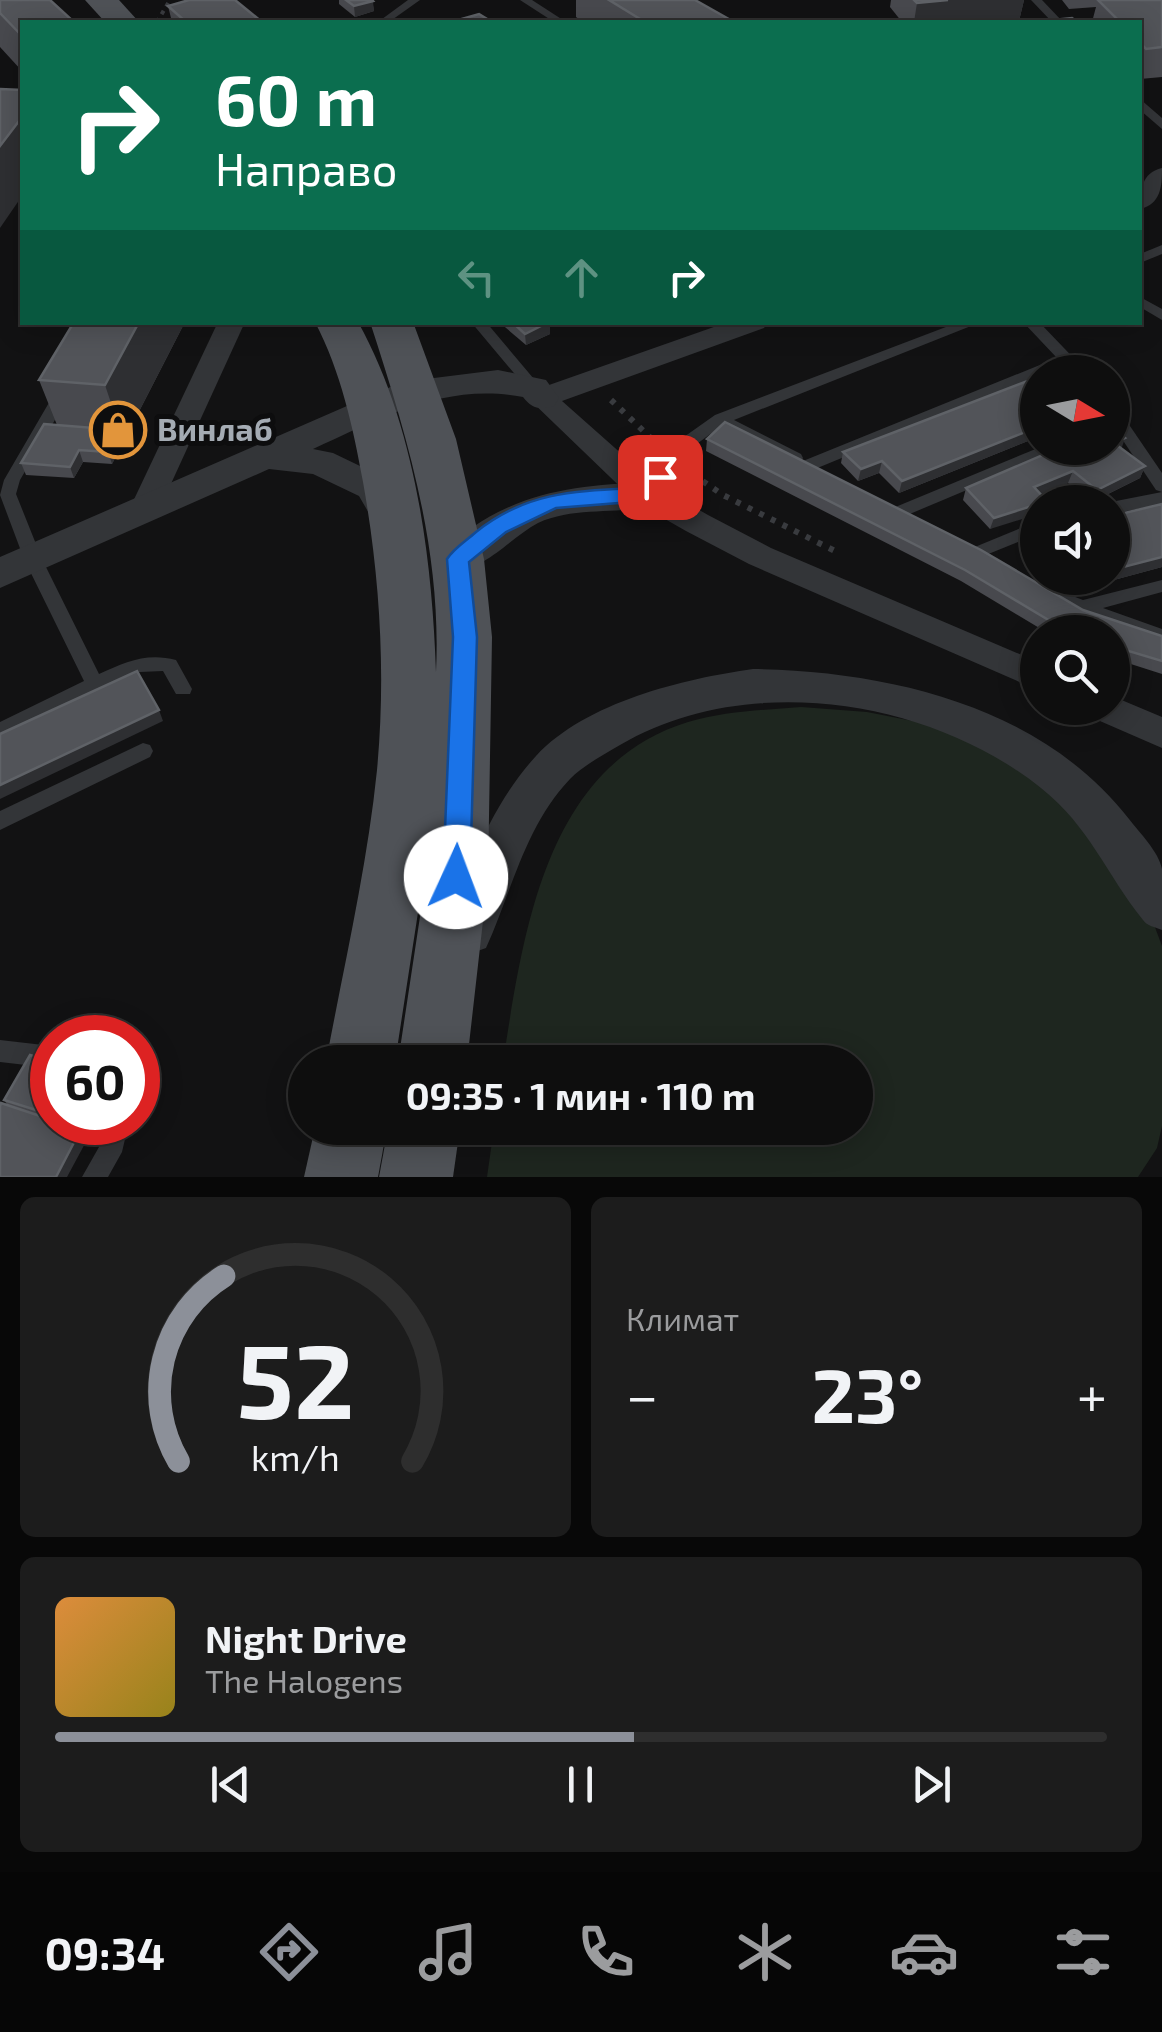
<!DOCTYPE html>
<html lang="ru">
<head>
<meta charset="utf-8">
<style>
	:root { --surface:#0e0e0e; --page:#1c1c1c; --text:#f1f3f6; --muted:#9b9c9e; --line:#2e2e2e; --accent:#8c9099 }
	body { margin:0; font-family:"Exo 2",sans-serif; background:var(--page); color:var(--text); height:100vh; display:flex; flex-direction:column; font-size:38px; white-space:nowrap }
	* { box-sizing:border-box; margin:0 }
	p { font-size:32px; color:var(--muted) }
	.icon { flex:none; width:55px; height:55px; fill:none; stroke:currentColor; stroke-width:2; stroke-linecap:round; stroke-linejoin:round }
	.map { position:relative; height:1177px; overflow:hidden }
	.sheet { display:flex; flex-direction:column; gap:20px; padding:20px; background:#080808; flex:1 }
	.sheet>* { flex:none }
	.hud { position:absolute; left:20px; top:20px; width:1122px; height:305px; border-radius:0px; box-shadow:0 5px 25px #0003,0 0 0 2px var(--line); background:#0b6e4f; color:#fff; overflow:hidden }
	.needle { width:65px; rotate:100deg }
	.tools { position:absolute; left:1020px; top:355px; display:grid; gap:20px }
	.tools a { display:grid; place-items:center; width:110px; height:110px; border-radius:50%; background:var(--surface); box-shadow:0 5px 25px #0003,0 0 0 2px var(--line); font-size:50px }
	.speed { position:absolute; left:30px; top:1015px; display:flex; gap:20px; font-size:50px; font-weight:700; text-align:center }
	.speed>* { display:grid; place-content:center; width:130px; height:130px; border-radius:50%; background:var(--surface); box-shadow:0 5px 25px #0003,0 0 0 2px var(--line); line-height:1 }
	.speed .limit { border:15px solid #d22; background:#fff; color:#111 }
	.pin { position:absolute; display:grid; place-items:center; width:85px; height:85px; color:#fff; margin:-42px; border-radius:20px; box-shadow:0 5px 15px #0006 }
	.me { position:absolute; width:110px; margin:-55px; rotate:2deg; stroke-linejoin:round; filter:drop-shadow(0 0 8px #0008) }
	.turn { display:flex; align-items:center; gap:35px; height:210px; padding:0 30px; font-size:45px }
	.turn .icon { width:130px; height:130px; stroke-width:2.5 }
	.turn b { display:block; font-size:70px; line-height:85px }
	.lanes { display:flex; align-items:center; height:95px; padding:0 30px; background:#0003; justify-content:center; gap:50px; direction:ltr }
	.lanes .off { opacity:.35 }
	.big { font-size:75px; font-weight:700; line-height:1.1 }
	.sheet .card { flex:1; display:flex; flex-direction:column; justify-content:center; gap:15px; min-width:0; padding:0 35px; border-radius:15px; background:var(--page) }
	.sheet .dial { align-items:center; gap:0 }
	.dial svg { height:260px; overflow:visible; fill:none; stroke:var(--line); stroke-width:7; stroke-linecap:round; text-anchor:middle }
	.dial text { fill:var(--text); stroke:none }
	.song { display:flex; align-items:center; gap:30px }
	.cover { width:120px; height:120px; border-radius:15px; background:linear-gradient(135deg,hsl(30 70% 55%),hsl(50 70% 35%)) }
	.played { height:10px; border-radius:5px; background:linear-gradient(90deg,var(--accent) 55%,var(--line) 55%) }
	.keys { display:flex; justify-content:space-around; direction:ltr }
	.heat { display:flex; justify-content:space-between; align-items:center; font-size:55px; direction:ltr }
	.sheet .tiles { flex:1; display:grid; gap:20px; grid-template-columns:1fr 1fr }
	.card:last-child { grid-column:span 2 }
	.trip { position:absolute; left:288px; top:1045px; width:585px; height:100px; border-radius:50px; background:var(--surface); box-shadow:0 5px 25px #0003,0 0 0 2px var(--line); font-weight:700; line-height:100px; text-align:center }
	.tabs { display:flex; height:160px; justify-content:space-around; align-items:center; background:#060606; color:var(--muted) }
	.tabs .icon { width:70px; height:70px }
	.tabs .selected { color:var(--accent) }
	.tabs b { font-size:45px; color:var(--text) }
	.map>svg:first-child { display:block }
</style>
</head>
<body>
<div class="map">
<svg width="1162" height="1177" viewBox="0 0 1162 1177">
	<rect width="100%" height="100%" fill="#121213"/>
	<path fill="#1e261f" d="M801 707 867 712 933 725 1039 777 1144 898 1162 946V1126L1157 1148 1138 1177H487L494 1128H855V1062H503C523 936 544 766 688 722 725 711 764 710 801 707Z"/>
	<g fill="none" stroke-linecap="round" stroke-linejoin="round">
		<path stroke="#393b3f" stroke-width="4" stroke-dasharray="4 5" stroke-linecap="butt" d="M157 22 170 0"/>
		<g stroke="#393b3f" stroke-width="6" stroke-dasharray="5 8" stroke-linecap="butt">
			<path d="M611 400 656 443"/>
			<path d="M692 474 723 495 839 553"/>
		</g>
		<g fill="#333538" fill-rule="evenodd">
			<path d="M408 0H420L389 22H378Z"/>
			<path d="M520 0H532L566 22H554Z"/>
			<path d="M1031 0H1042L1063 22H1052Z"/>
			<path d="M1140 99 1162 118V129L1140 110Z"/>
			<path d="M1162 245V254L1140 263V254Z"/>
			<path d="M1140 297 1162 309V320L1140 307Z"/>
			<path d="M471 322H486L539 385 542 388 539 391H529Z"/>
			<path d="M959 322H981L734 420 801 454 803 458 801 462H789L721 426 686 452 654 499H642L640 495 674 444 715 415Z"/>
			<path d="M1023 322H1039L1087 372H1072L1065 366 1048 372H1038V377L815 469H803L801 465 803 461 1057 358Z"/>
			<path d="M62 389 70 394 20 480 16 494 42 559 99 674C125 662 147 652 176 660L192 689 190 694H176L163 671 140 672 0 739V722L84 681 24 559 0 495 4 480 54 394Z"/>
			<path d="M1112 406 1117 407 1162 473V492L1156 490 1112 424Z"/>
			<path d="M1038 448H1059L1057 452 905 516 899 518 891 512 893 508Z"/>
			<path d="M1162 492V504L1112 514 1111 502Z"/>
			<path d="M1038 521V534L976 559 967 553 970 549Z"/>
			<path d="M1162 580V592L1103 608 1162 629V643L1046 600 1043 595 1052 588 1083 600Z"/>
			<path d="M143 743 150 745 153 751 150 757 0 830V811Z"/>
			<path d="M0 1040 52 1046V1068L0 1062Z"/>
			<path d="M105 1122H129L122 1152 108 1177H82L99 1147Z"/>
		</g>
		<g fill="#333538" fill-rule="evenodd">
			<path d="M1162 168C1162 186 1161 204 1140 209 1140 191 1141 173 1162 168Z"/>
			<path d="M218 322H245L159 510 155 518 144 521 133 518 129 510Z"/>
			<path d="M728 322H768L764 328 562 401 659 487 708 515 771 548 1038 662V690L749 564 686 531 637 503 528 398 532 391Z"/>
			<path d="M1112 696 1162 717V748L1093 718 1088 708H1112Z"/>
		</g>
		<g fill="#333538" fill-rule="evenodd">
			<path d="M498 370 546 380 559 398 554 406C540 410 532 409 523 397 445 382 381 418 313 449L333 453 385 478 414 524 409 534 395 538 381 534 359 496 313 474 269 469 0 588V557L402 382Z"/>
			<path d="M648 482 661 486 667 495 661 504C621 516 577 505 538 523 509 538 478 579 444 569L438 559C446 545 460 536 473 527 527 490 584 485 648 482Z"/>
			<path d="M753 669C889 671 1041 706 1129 819 1139 832 1159 852 1162 869 1162 888 1162 910 1162 930 1155 927 1147 926 1143 920 1106 874 1090 827 1041 788 928 698 746 671 620 745 603 755 584 765 570 779 525 826 512 891 486 948L469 954 452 948 444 932C467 871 491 805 536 756 586 702 683 679 753 669Z"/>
		</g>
		<g fill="#4f5257" fill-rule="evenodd">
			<path d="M85 0H119L139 22H105Z"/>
			<path d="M315 322H358C415 424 432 557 436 672 442 550 407 436 370 322H413L456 439 484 559 492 637 488 877 467 1062H398L426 877 427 854 395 1062H326C344 965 367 868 377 770 386 674 380 577 363 482 353 427 341 372 315 322Z"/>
			<path d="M315 1128H387L378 1177H304Z"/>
			<path d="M388 1128H460L453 1177H379Z"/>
		</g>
	</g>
	<g fill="#48494e">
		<path d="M0 0 22 22V71L0 47Z"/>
		<path d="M339 0H372L374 11 355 17 339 4Z"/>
		<path d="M576 0H695L734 22H583L576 17Z"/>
		<path d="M891 0H1024L1019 21 1008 22H902L890 7Z"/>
		<path d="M1062 0H1162V77L1140 79V22H1092L1096 7 1069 9Z"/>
		<path d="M168 6 262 22H172Z"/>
		<path d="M185 322 112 464 83 462 74 478 26 475 21 463 57 425 39 380Z"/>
		<path d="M499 322H550V334L526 345Z"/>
		<path d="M1038 377V437L899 493 879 473 858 481 841 463 843 452Z"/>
		<path d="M707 439 1083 610 1162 636V674L1112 658V632H1046L961 581 706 451Z"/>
		<path d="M1121 448 1145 466 1140 478 1092 502 1068 483 1041 494 1047 502H1038L990 529 963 500 966 488Z"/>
		<path d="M1162 504V567L1062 594 1049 578H1112Z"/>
		<path d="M1038 536V562L1027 549 1031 537Z"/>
		<path d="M52 1061V1122H74L72 1126 88 1138 8 1106 4 1100Z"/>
	</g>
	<g fill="#2e2f32">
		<path d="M948 0H1024L1019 21 914 22 917 3Z"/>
		<path d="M373 1 374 11 355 17 354 6Z"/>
		<path d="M22 117V196L0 228V146Z"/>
		<path d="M139 322H185L112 464 108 452 120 430 105 385Z"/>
		<path d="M550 322V334L526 345 525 334Z"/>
		<path d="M1038 427V437L899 493 902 481Z"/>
		<path d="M1125 438 1121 450 1114 443Z"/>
		<path d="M79 450 83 462 74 478 70 467Z"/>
		<path d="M882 461 879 473 858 481 861 469Z"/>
		<path d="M1145 466 1140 478 1092 502 1097 490Z"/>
		<path d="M1073 471 1068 483 1030 499 1034 487Z"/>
		<path d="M1038 504V514L990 529 994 518Z"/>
		<path d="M1162 557V567L1062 594 1067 583 1086 578H1112V570Z"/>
		<path d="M159 710 163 721 0 799V785Z"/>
		<path d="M81 1129 88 1138 67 1177H56Z"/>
	</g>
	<g fill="#525459" stroke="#5f6267" stroke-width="2.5">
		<path d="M0 0H50L74 22H22V36L0 13Z"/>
		<path d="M189 0H235L262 22H186L168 6Z"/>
		<path d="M346 0H372L373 1 354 6Z"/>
		<path d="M609 0H695L734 22H645Z"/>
		<path d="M914 0H948L917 3Z"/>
		<path d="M1098 0H1162V47L1146 49 1140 43V22H1120Z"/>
		<path d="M479 14 492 22H451Z"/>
		<path d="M1072 18 1077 22H1033Z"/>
		<path d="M0 89 22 90V117L0 146Z"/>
		<path d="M74 322H139L105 385 39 380Z"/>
		<path d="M512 322H549L525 334Z"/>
		<path d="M1069 365 1079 372H1049Z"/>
		<path d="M1038 377V427L902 481 882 461 861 469 843 452Z"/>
		<path d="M725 422 981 550 1083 610 1162 636V661L1112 646V632H1072L1067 631 965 570 707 439Z"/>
		<path d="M44 424 120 430 108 452 79 450 70 467 21 463Z"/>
		<path d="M1112 428 1125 438 1114 443 1145 466 1097 490 1073 471 1034 487 1047 501 1038 502V504L994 518 966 488 1059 448H1112Z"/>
		<path d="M1162 504V557L1112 570V516Z"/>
		<path d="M1063 578H1086L1067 583Z"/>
		<path d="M137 671 159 710 0 785V734Z"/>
		<path d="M30 1055 52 1061V1115L4 1100Z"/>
		<path d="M1 1103 52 1120V1122H60L81 1129 56 1177H0V1106Z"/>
	</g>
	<path fill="#1a73e8" stroke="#114b97" stroke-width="2.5" d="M660 470 671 477 656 500 556 508 506 532 469 562 477 637 470 877 466 885 456 889 447 885 443 877 453 637 447 559C454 548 466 541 476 532 529 490 578 491 642 488L653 472Z"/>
	<defs>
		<g id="shop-ring" transform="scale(2.875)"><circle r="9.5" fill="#0d0d0e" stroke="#e2953b" stroke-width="1.5"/><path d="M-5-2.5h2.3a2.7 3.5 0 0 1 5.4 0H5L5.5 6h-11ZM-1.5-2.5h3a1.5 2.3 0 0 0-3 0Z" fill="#e2953b"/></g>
	</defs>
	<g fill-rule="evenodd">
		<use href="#shop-ring" x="118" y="430"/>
	</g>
	<g text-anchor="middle" stroke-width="10" stroke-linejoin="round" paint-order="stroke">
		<g font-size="32" font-weight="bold" fill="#a4abb3" stroke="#0d0d0e" text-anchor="start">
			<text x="157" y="441">Винлаб</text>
		</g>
	</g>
</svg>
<div class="tools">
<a><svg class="needle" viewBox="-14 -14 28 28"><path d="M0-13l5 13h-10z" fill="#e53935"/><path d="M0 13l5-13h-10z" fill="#9b9c9e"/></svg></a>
<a><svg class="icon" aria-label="sound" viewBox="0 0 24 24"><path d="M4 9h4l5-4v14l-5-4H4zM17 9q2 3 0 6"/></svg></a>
<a><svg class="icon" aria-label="search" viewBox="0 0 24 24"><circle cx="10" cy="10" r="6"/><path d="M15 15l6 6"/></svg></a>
</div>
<div class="speed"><div class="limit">60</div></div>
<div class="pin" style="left:660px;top:477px;background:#d93025"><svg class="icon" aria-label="arrive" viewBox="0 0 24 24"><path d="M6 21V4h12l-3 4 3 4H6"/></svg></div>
<svg class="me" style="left:456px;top:877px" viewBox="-20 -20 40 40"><circle r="19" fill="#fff"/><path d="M0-13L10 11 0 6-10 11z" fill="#1a73e8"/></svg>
<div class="trip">09:35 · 1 мин · 110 m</div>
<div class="hud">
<div class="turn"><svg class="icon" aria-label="right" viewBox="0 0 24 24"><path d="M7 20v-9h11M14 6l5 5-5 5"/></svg><div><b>60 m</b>Направо</div></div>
<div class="lanes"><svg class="icon off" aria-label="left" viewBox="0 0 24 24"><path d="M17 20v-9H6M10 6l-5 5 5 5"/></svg><svg class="icon off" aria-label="ahead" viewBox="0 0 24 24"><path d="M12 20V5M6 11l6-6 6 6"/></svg><svg class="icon" aria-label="right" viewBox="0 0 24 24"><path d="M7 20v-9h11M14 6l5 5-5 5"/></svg></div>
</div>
</div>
<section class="sheet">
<div class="tiles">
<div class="card dial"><svg viewBox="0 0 100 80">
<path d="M14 69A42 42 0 1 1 86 69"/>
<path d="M14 69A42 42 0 0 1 28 12" stroke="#8c9099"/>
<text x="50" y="56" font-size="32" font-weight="700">52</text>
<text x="50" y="72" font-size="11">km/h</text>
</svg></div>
<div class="card"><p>Климат</p>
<div class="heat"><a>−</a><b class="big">23°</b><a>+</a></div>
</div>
<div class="card">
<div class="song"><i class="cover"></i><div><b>Night Drive</b><p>The Halogens</p></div></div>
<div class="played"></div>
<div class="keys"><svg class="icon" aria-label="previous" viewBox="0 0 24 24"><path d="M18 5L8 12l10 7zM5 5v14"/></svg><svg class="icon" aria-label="pause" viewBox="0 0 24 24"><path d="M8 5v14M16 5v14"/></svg><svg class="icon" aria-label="next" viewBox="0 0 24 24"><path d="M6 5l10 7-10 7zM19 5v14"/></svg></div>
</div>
</div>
</section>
<nav class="tabs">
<b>09:34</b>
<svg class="icon selected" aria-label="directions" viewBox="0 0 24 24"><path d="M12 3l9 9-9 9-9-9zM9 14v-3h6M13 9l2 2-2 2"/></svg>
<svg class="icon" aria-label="music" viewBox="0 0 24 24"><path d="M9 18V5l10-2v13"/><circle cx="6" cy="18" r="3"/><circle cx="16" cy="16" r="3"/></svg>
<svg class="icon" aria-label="phone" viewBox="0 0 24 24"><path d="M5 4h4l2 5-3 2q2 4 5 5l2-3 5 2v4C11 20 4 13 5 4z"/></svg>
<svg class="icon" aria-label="climate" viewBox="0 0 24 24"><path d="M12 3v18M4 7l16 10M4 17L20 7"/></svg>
<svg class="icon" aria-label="car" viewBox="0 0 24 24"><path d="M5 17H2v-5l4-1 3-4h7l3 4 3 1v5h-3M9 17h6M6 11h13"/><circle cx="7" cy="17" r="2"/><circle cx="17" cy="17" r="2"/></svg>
<svg class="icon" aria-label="filters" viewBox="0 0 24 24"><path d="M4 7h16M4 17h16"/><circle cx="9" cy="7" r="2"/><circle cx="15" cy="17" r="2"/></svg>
</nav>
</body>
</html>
